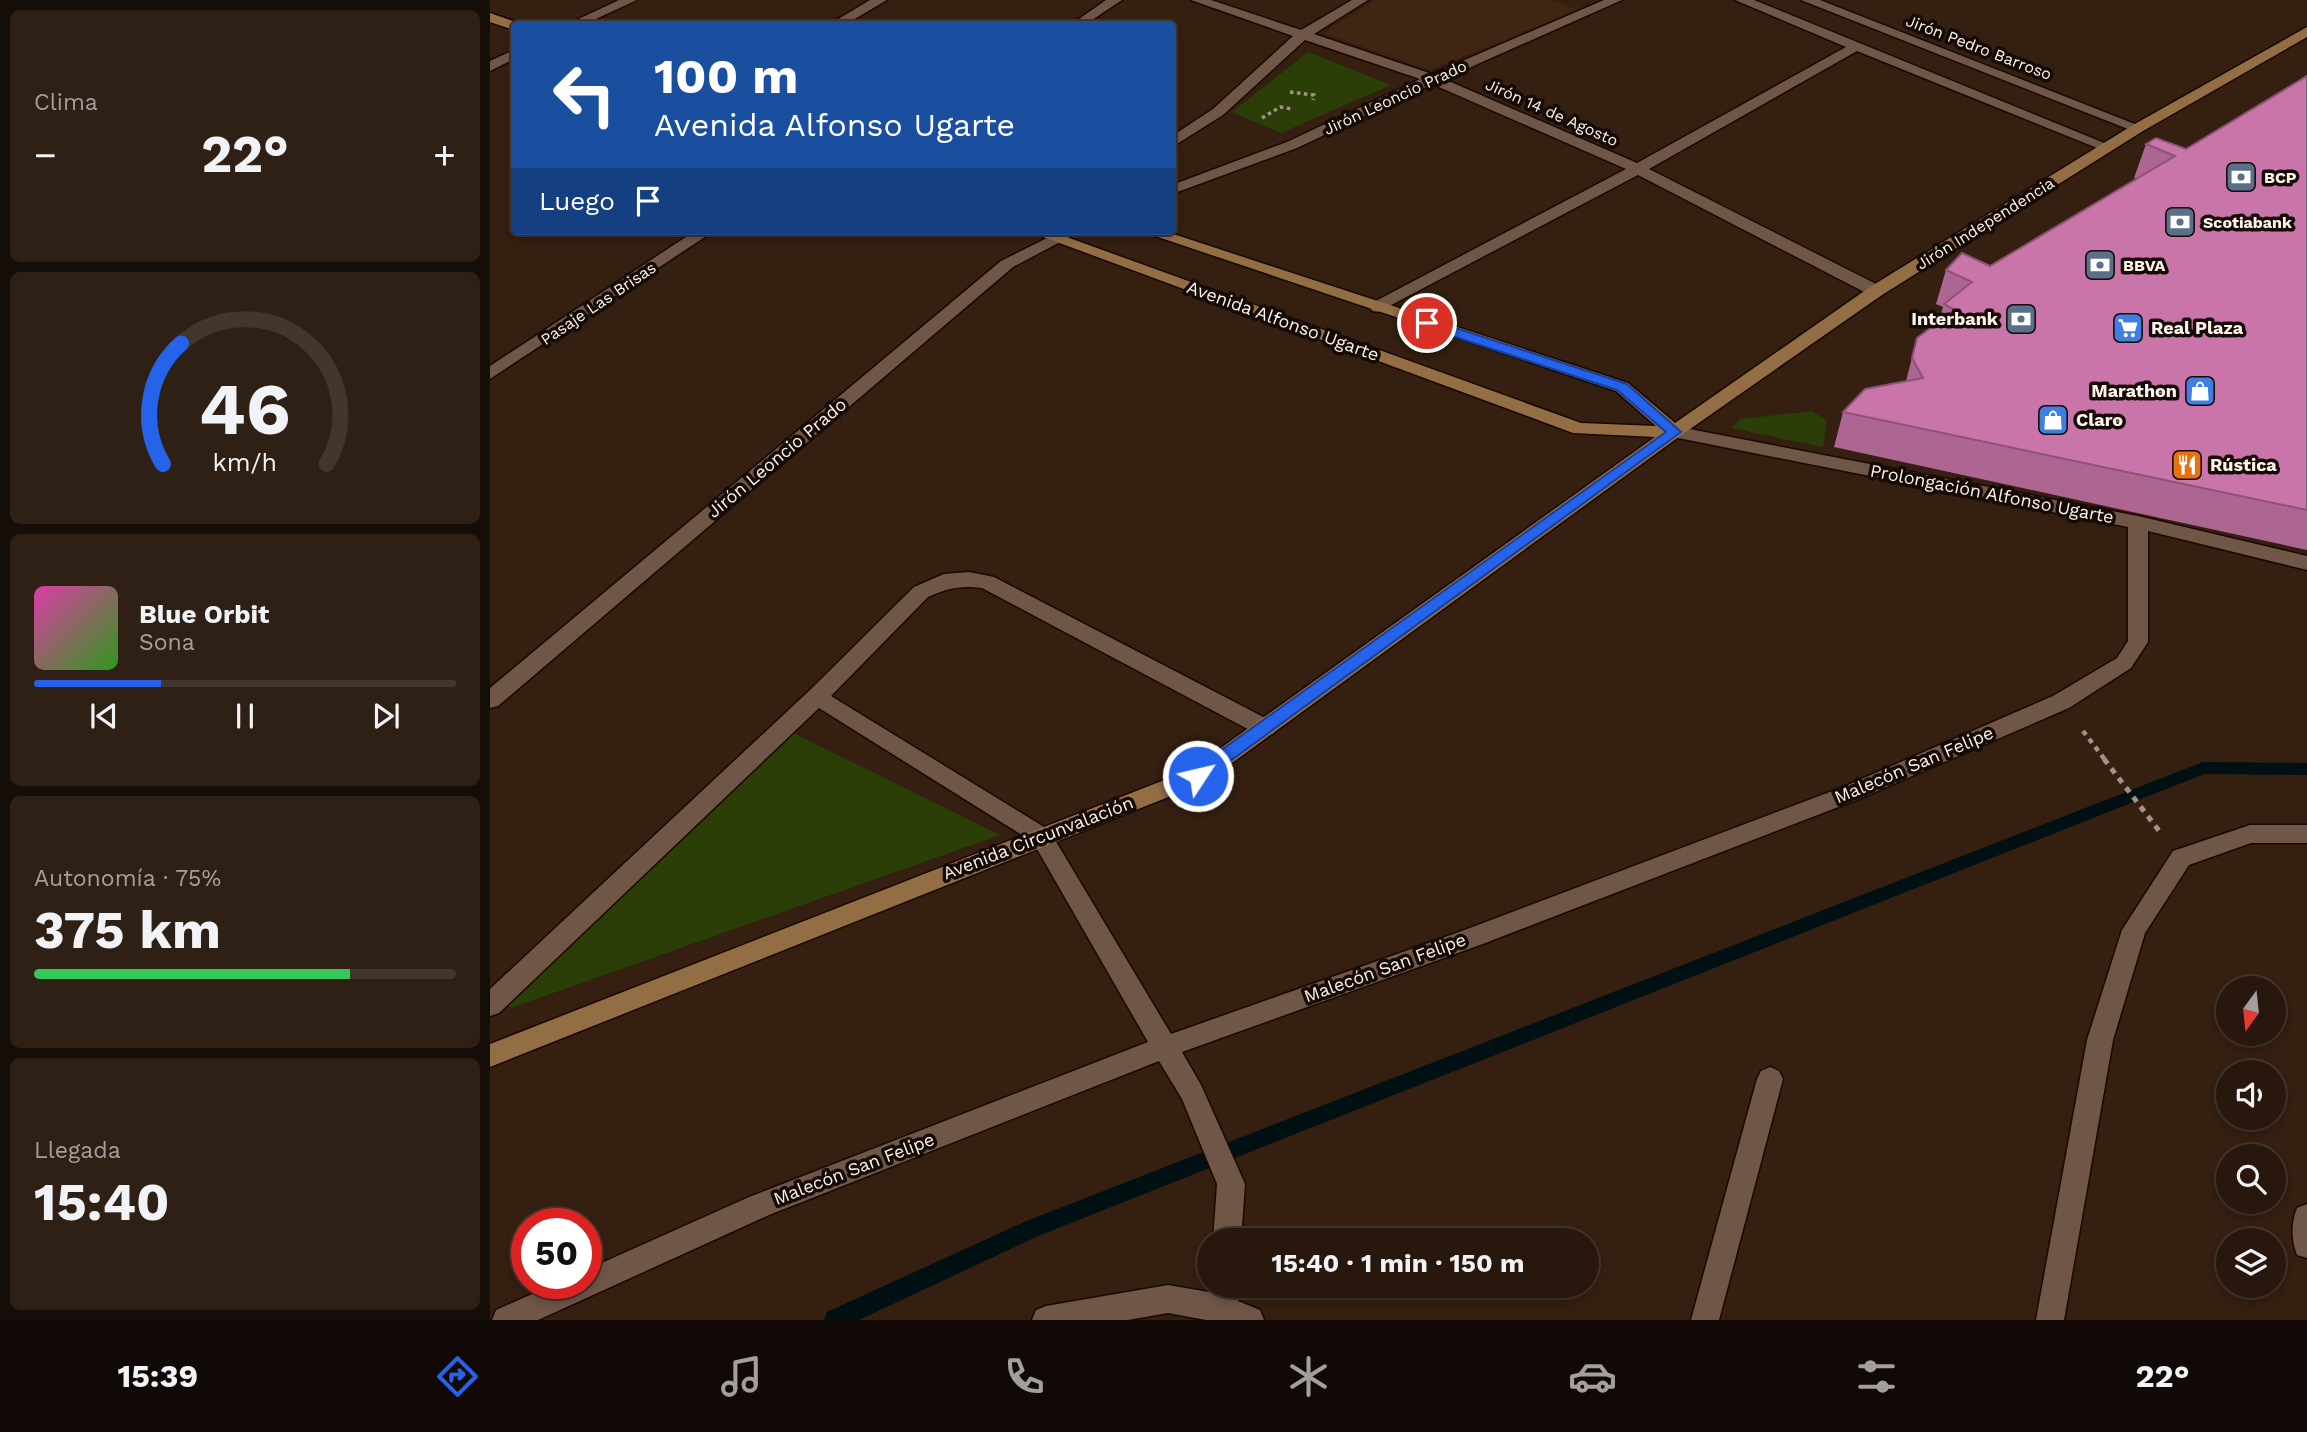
<!DOCTYPE html>
<html lang="es">
<head>
<meta charset="utf-8">
<style>
	:root { --surface:#27170d; --page:#2f2016; --text:#f1f3f6; --muted:#a49f9d; --line:#43362e; --accent:#2563eb }
	body { margin:0; font-family:"Work Sans",sans-serif; background:var(--page); color:var(--text); height:100vh; display:flex; flex-direction:column; font-size:26px; white-space:nowrap }
	* { box-sizing:border-box; margin:0 }
	p { font-size:23px; color:var(--muted) }
	.icon { flex:none; width:38px; height:38px; fill:none; stroke:currentColor; stroke-width:2; stroke-linecap:round; stroke-linejoin:round }
	.map { position:relative; flex:1; overflow:hidden }
	.details { display:flex; flex-direction:column; gap:10px; padding:10px; background:#150d07; width:490px }
	.details>* { flex:none }
	.top-card { position:absolute; left:21px; top:21px; width:665px; height:214px; border-radius:7px; box-shadow:0 4px 10px #0003,0 0 0 2px var(--line); background:#1a4fa0; color:#fff; overflow:hidden }
	.needle { width:46px; rotate:195deg }
	.controls { position:absolute; left:1726px; top:976px; display:grid; gap:14px }
	.controls a { display:grid; place-items:center; width:70px; height:70px; border-radius:50%; background:var(--surface); box-shadow:0 4px 10px #0003,0 0 0 2px var(--line); font-size:35px }
	.speed { position:absolute; left:21px; top:1208px; display:flex; gap:14px; font-size:35px; font-weight:700; text-align:center }
	.speed>* { display:grid; place-content:center; width:91px; height:91px; border-radius:50%; background:var(--surface); box-shadow:0 4px 10px #0003,0 0 0 2px var(--line); line-height:1 }
	.speed .limit { border:10px solid #d22; background:#fff; color:#111 }
	.pin { position:absolute; display:grid; place-items:center; width:60px; height:60px; color:#fff; margin:-30px; border:4px solid #fff; border-radius:50%; box-shadow:0 2px 7px #0007 }
	.me { position:absolute; width:77px; margin:-38px; rotate:55deg; stroke-linejoin:round; filter:drop-shadow(0 0 5px #0008) }
	.turn { display:flex; align-items:center; gap:24px; height:147px; padding:0 28px; font-size:32px }
	.turn .icon { width:91px; height:91px; stroke-width:2.5 }
	.turn b { display:block; font-size:49px; line-height:60px }
	.then { display:flex; align-items:center; height:66px; padding:0 28px; background:#0003; gap:14px; font-size:26px }
	.big { font-size:52px; font-weight:700; line-height:1.1 }
	.details .widget { flex:1; display:flex; flex-direction:column; justify-content:center; gap:10px; min-width:0; padding:0 24px; border-radius:10px; background:var(--page) }
	.details .dial { align-items:center; gap:0 }
	.dial svg { height:182px; overflow:visible; fill:none; stroke:var(--line); stroke-width:7; stroke-linecap:round; text-anchor:middle }
	.dial text { fill:var(--text); stroke:none }
	.song { display:flex; align-items:center; gap:21px }
	.cover { width:84px; height:84px; border-radius:10px; background:linear-gradient(135deg,hsl(320 70% 55%),hsl(110 70% 35%)) }
	.played { height:7px; border-radius:4px; background:linear-gradient(90deg,var(--accent) 30%,var(--line) 30%) }
	.keys { display:flex; justify-content:space-around; direction:ltr }
	.heat { display:flex; justify-content:space-between; align-items:center; font-size:38px; direction:ltr }
	.charge { height:10px; border-radius:5px; background:linear-gradient(90deg,#34c759 75%,var(--line) 0) }
	.trip { position:absolute; left:707px; top:1228px; width:402px; height:70px; border-radius:35px; background:var(--surface); box-shadow:0 4px 10px #0003,0 0 0 2px var(--line); font-weight:700; line-height:70px; text-align:center }
	.dock { display:flex; height:112px; justify-content:space-around; align-items:center; background:#100905; color:var(--muted) }
	.dock .icon { width:49px; height:49px }
	.dock .selected { color:var(--accent) }
	.dock b { font-size:32px; color:var(--text) }
	main { display:flex; flex:1; min-height:0 }
	.map>svg:first-child { display:block }
</style>
</head>
<body>
<main>
<section class="details">
<div class="widget"><p>Clima</p>
<div class="heat"><a>−</a><b class="big">22°</b><a>+</a></div>
</div>
<div class="widget dial"><svg viewBox="0 0 100 80">
<path d="M14 69A42 42 0 1 1 86 69"/>
<path d="M14 69A42 42 0 0 1 22 16" stroke="#2563eb"/>
<text x="50" y="56" font-size="32" font-weight="700">46</text>
<text x="50" y="72" font-size="11">km/h</text>
</svg></div>
<div class="widget">
<div class="song"><i class="cover"></i><div><b>Blue Orbit</b><p>Sona</p></div></div>
<div class="played"></div>
<div class="keys"><svg class="icon" aria-label="previous" viewBox="0 0 24 24"><path d="M18 5L8 12l10 7zM5 5v14"/></svg><svg class="icon" aria-label="pause" viewBox="0 0 24 24"><path d="M8 5v14M16 5v14"/></svg><svg class="icon" aria-label="next" viewBox="0 0 24 24"><path d="M6 5l10 7-10 7zM19 5v14"/></svg></div>
</div>
<div class="widget"><p>Autonomía · 75%</p><b class="big">375 km</b><div class="charge"></div></div>
<div class="widget"><p>Llegada</p><b class="big">15:40</b></div>
</section>
<div class="map">
<svg width="1817" height="1320" viewBox="0 0 1817 1320">
	<rect width="100%" height="100%" fill="#341f11"/>
	<path fill="#402512" d="M885 0H1062L1087 10 940 70 833 33Z"/>
	<g fill="#2b3e07">
		<path d="M818 52 901 85 791 133 742 112Z"/>
		<path d="M1322 411 1337 421 1333 447 1241 428 1250 419Z"/>
		<path d="M289 726 510 835 21 1008 1 995Z"/>
	</g>
	<g fill="none" stroke-linecap="round" stroke-linejoin="round">
		<path fill="#011013" fill-rule="evenodd" d="M1713 762 1817 763V775L1714 774 548 1236 369 1320H334L337 1312 534 1222Z"/>
		<g stroke="#1a0800" stroke-width="3">
			<g id="street">
				<path d="M129 0H147L95 24H78Z"/>
				<path d="M380 0H397L356 24H340Z"/>
				<path d="M616 0H632L596 24H582Z"/>
				<path d="M701 0H721L811 30 862 0H878L824 34 942 74 1114 0H1132L954 79 1147 163 1356 47 1245 0H1264L1624 147 1622 150H1612L1367 51 1159 169 1392 287V295H1380L1148 175 888 312 882 311 880 307 882 303 1136 169 942 84 807 148 682 194V185L797 142 930 79 815 40 733 115 682 147V136L723 109 803 36Z"/>
				<path d="M1311 0H1330L1655 128 1653 131H1643Z"/>
				<path d="M24 50V59L0 71V61Z"/>
				<path d="M205 231H224L0 379V366Z"/>
				<path d="M571 231H591L523 267 8 706 0 708V688L511 261Z"/>
				<path d="M1184 426 1648 516 1817 556V570L1658 531V642L1641 668 1579 708 1369 799 990 945 692 1052 711 1085 755 1184 751 1241H723L727 1184 692 1099 669 1061 279 1215 48 1320H2L6 1310 67 1283H96V1270L259 1197 658 1042 543 842 329 708 9 1013 0 1016V989L319 691 424 587 454 574 479 572 504 577 783 722 786 728 783 734H767L492 588C471 585 457 588 438 597L341 696 559 830 681 1034 972 931 1353 787 1563 696 1627 658 1638 641V527L1178 436 1175 432 1178 428Z"/>
				<path d="M1760 825H1817V843H1761L1699 865 1655 933 1623 1040 1574 1320H1546L1597 1040 1632 930 1683 851Z"/>
				<path d="M1280 1067 1289 1071 1293 1079 1229 1320H1201L1267 1079 1271 1071Z"/>
				<path d="M1817 1204V1258L1807 1255C1801 1240 1801 1222 1807 1208Z"/>
				<path d="M678 1285 719 1292 720 1286H748V1301L770 1310 774 1320H716L678 1313 638 1320H542L546 1310 556 1306Z"/>
			</g>
		</g>
		<g stroke="#1a0800" stroke-width="3">
			<g id="secondary">
				<path d="M0 13 29 23 30 24H24V30L0 22Z"/>
				<path d="M1817 27V37L1653 131 1392 295 1190 436 716 782 0 1067V1044L700 770 1165 437 1083 433 537 231H560L1091 423 1166 426 1126 391 650 231H674L1138 383 1185 423 1380 287 1643 125Z"/>
			</g>
		</g>
		<g stroke="#a29288" stroke-width="3.5" stroke-dasharray="3.5 3.5" stroke-linecap="butt">
			<path d="M800 92 824 95 823 100"/>
			<path d="M772 118 790 107 802 109"/>
		</g>
		<path stroke="#a29288" stroke-width="4.5" stroke-dasharray="5 5" stroke-linecap="butt" d="M1593 731 1616 761"/>
		<path stroke="#a29288" stroke-width="5" stroke-dasharray="6 6" stroke-linecap="butt" d="M1614 759 1670 832"/>
		<use href="#street" fill="#6f5647" fill-rule="evenodd"/>
		<use href="#secondary" fill="#936e45" fill-rule="evenodd"/>
	</g>
	<path fill="#ad6591" d="M1817 76V550L1344 447 1353 412 1416 381 1427 338 1448 324 1453 307 1446 304 1456 270 1500 266 1647 179 1644 178 1656 144 1696 149Z"/>
	<path fill="#c975a9" stroke="#8d5276" stroke-width="2" d="M1817 76V510L1353 412 1375 389 1433 378 1422 358 1427 338 1443 326 1474 315 1454 304 1482 282 1456 270 1472 253 1500 266 1685 156 1656 144 1666 138 1696 149Z"/>
	<path fill="#2563eb" stroke="#184099" stroke-width="2" d="M932 320H941L1137 384 1191 432 714 780H702L699 776 702 771 1176 432 1127 390 932 326Z"/>
	<defs>
		<g id="bank-square" transform="scale(1.575)"><rect x="-9" y="-9" width="18" height="18" rx="4" fill="#5c6f8a" stroke="#140b06"/><path d="M-6-4H6V4H-6ZM0-2.3a2.3 2.3 0 1 0 0 4.6a2.3 2.3 0 1 0 0-4.6Z" fill="#fff"/></g>
		<g id="supermarket-square" transform="scale(1.575)"><rect x="-9" y="-9" width="18" height="18" rx="4" fill="#3f7fe0" stroke="#140b06"/><path d="M-6-5.5h2.5l.6 2H6L4.5 2H-2.5L-4.4-4H-6ZM-1.5 3.2a1.3 1.3 0 1 0 .1 0ZM3 3.2a1.3 1.3 0 1 0 .1 0Z" fill="#fff"/></g>
		<g id="shop-square" transform="scale(1.575)"><rect x="-9" y="-9" width="18" height="18" rx="4" fill="#3f7fe0" stroke="#140b06"/><path d="M-5-2.5h2.3a2.7 3.5 0 0 1 5.4 0H5L5.5 6h-11ZM-1.5-2.5h3a1.5 2.3 0 0 0-3 0Z" fill="#fff"/></g>
		<g id="restaurant-square" transform="scale(1.575)"><rect x="-9" y="-9" width="18" height="18" rx="4" fill="#e8710a" stroke="#140b06"/><path d="M-5-6h1v4h1v-4h1v4h1v-4h1v5L-1.5 .5V6h-2V.5L-5-1ZM5-6V6H3V1.5H1.5Q1.5-4 5-6Z" fill="#fff"/></g>
	</defs>
	<g fill-rule="evenodd">
		<use href="#bank-square" x="1751" y="177"/>
		<use href="#bank-square" x="1690" y="222"/>
		<use href="#bank-square" x="1610" y="265"/>
		<use href="#bank-square" x="1531" y="319"/>
		<use href="#supermarket-square" x="1638" y="328"/>
		<use href="#shop-square" x="1710" y="391"/>
		<use href="#shop-square" x="1563" y="420"/>
		<use href="#restaurant-square" x="1697" y="465"/>
	</g>
	<g text-anchor="middle" stroke-width="7" stroke-linejoin="round" paint-order="stroke">
		<g font-size="16" fill="#fef2ea" stroke="#140b06">
			<text transform="translate(1489 47) rotate(21)" y="6">Jirón Pedro Barroso</text>
			<text transform="translate(905 97) rotate(-25)" y="6">Jirón Leoncio Prado</text>
			<text transform="translate(1062 112) rotate(24)" y="6">Jirón 14 de Agosto</text>
			<text transform="translate(1495 223) rotate(-32)" y="6">Jirón Independencia</text>
			<text transform="translate(108 303) rotate(-34)" y="6">Pasaje Las Brisas</text>
		</g>
		<g font-size="16" font-weight="bold" fill="#fef2ea" stroke="#140b06" text-anchor="start">
			<text x="1774" y="183">BCP</text>
			<text x="1713" y="228">Scotiabank</text>
			<text x="1633" y="271">BBVA</text>
		</g>
		<g font-size="18" font-weight="bold" fill="#fef2ea" stroke="#140b06" text-anchor="start">
			<text x="1508" y="325" text-anchor="end">Interbank</text>
			<text x="1661" y="334">Real Plaza</text>
			<text x="1687" y="397" text-anchor="end">Marathon</text>
			<text x="1586" y="426">Claro</text>
			<text x="1720" y="471">Rústica</text>
		</g>
		<g font-size="18" fill="#fef2ea" stroke="#140b06">
			<text transform="translate(793 321) rotate(20)" y="6">Avenida Alfonso Ugarte</text>
			<text transform="translate(287 458) rotate(-40)" y="6">Jirón Leoncio Prado</text>
			<text transform="translate(1502 494) rotate(11)" y="6">Prolongación Alfonso Ugarte</text>
			<text transform="translate(1424 765) rotate(-23)" y="6">Malecón San Felipe</text>
			<text transform="translate(548 838) rotate(-21)" y="6">Avenida Circunvalación</text>
			<text transform="translate(895 968) rotate(-20)" y="6">Malecón San Felipe</text>
			<text transform="translate(364 1169) rotate(-21)" y="6">Malecón San Felipe</text>
		</g>
	</g>
</svg>
<div class="controls">
<a><svg class="needle" viewBox="-14 -14 28 28"><path d="M0-13l5 13h-10z" fill="#e53935"/><path d="M0 13l5-13h-10z" fill="#a49f9d"/></svg></a>
<a><svg class="icon" aria-label="sound" viewBox="0 0 24 24"><path d="M4 9h4l5-4v14l-5-4H4zM17 9q2 3 0 6"/></svg></a>
<a><svg class="icon" aria-label="search" viewBox="0 0 24 24"><circle cx="10" cy="10" r="6"/><path d="M15 15l6 6"/></svg></a>
<a><svg class="icon" aria-label="layers" viewBox="0 0 24 24"><path d="M12 4l9 5-9 5-9-5zM3 14l9 5 9-5"/></svg></a>
</div>
<div class="speed"><div class="limit">50</div></div>
<div class="pin" style="left:937px;top:323px;background:#d93025"><svg class="icon" aria-label="arrive" viewBox="0 0 24 24"><path d="M6 21V4h12l-3 4 3 4H6"/></svg></div>
<svg class="me" style="left:708px;top:776px" viewBox="-20 -20 40 40"><circle r="17" fill="#2563eb" stroke="#fff" stroke-width="3"/><path d="M0-11L8 9 0 5-8 9z" fill="#fff"/></svg>
<div class="trip">15:40 · 1 min · 150 m</div>
<div class="top-card">
<div class="turn"><svg class="icon" aria-label="left" viewBox="0 0 24 24"><path d="M17 20v-9H6M10 6l-5 5 5 5"/></svg><div><b>100 m</b>Avenida Alfonso Ugarte</div></div>
<div class="then">Luego<svg class="icon" aria-label="arrive" viewBox="0 0 24 24"><path d="M6 21V4h12l-3 4 3 4H6"/></svg></div>
</div>
</div>
</main>
<nav class="dock">
<b>15:39</b>
<svg class="icon selected" aria-label="directions" viewBox="0 0 24 24"><path d="M12 3l9 9-9 9-9-9zM9 14v-3h6M13 9l2 2-2 2"/></svg>
<svg class="icon" aria-label="music" viewBox="0 0 24 24"><path d="M9 18V5l10-2v13"/><circle cx="6" cy="18" r="3"/><circle cx="16" cy="16" r="3"/></svg>
<svg class="icon" aria-label="phone" viewBox="0 0 24 24"><path d="M5 4h4l2 5-3 2q2 4 5 5l2-3 5 2v4C11 20 4 13 5 4z"/></svg>
<svg class="icon" aria-label="climate" viewBox="0 0 24 24"><path d="M12 3v18M4 7l16 10M4 17L20 7"/></svg>
<svg class="icon" aria-label="car" viewBox="0 0 24 24"><path d="M5 17H2v-5l4-1 3-4h7l3 4 3 1v5h-3M9 17h6M6 11h13"/><circle cx="7" cy="17" r="2"/><circle cx="17" cy="17" r="2"/></svg>
<svg class="icon" aria-label="filters" viewBox="0 0 24 24"><path d="M4 7h16M4 17h16"/><circle cx="9" cy="7" r="2"/><circle cx="15" cy="17" r="2"/></svg>
<b>22°</b>
</nav>
</body>
</html>
